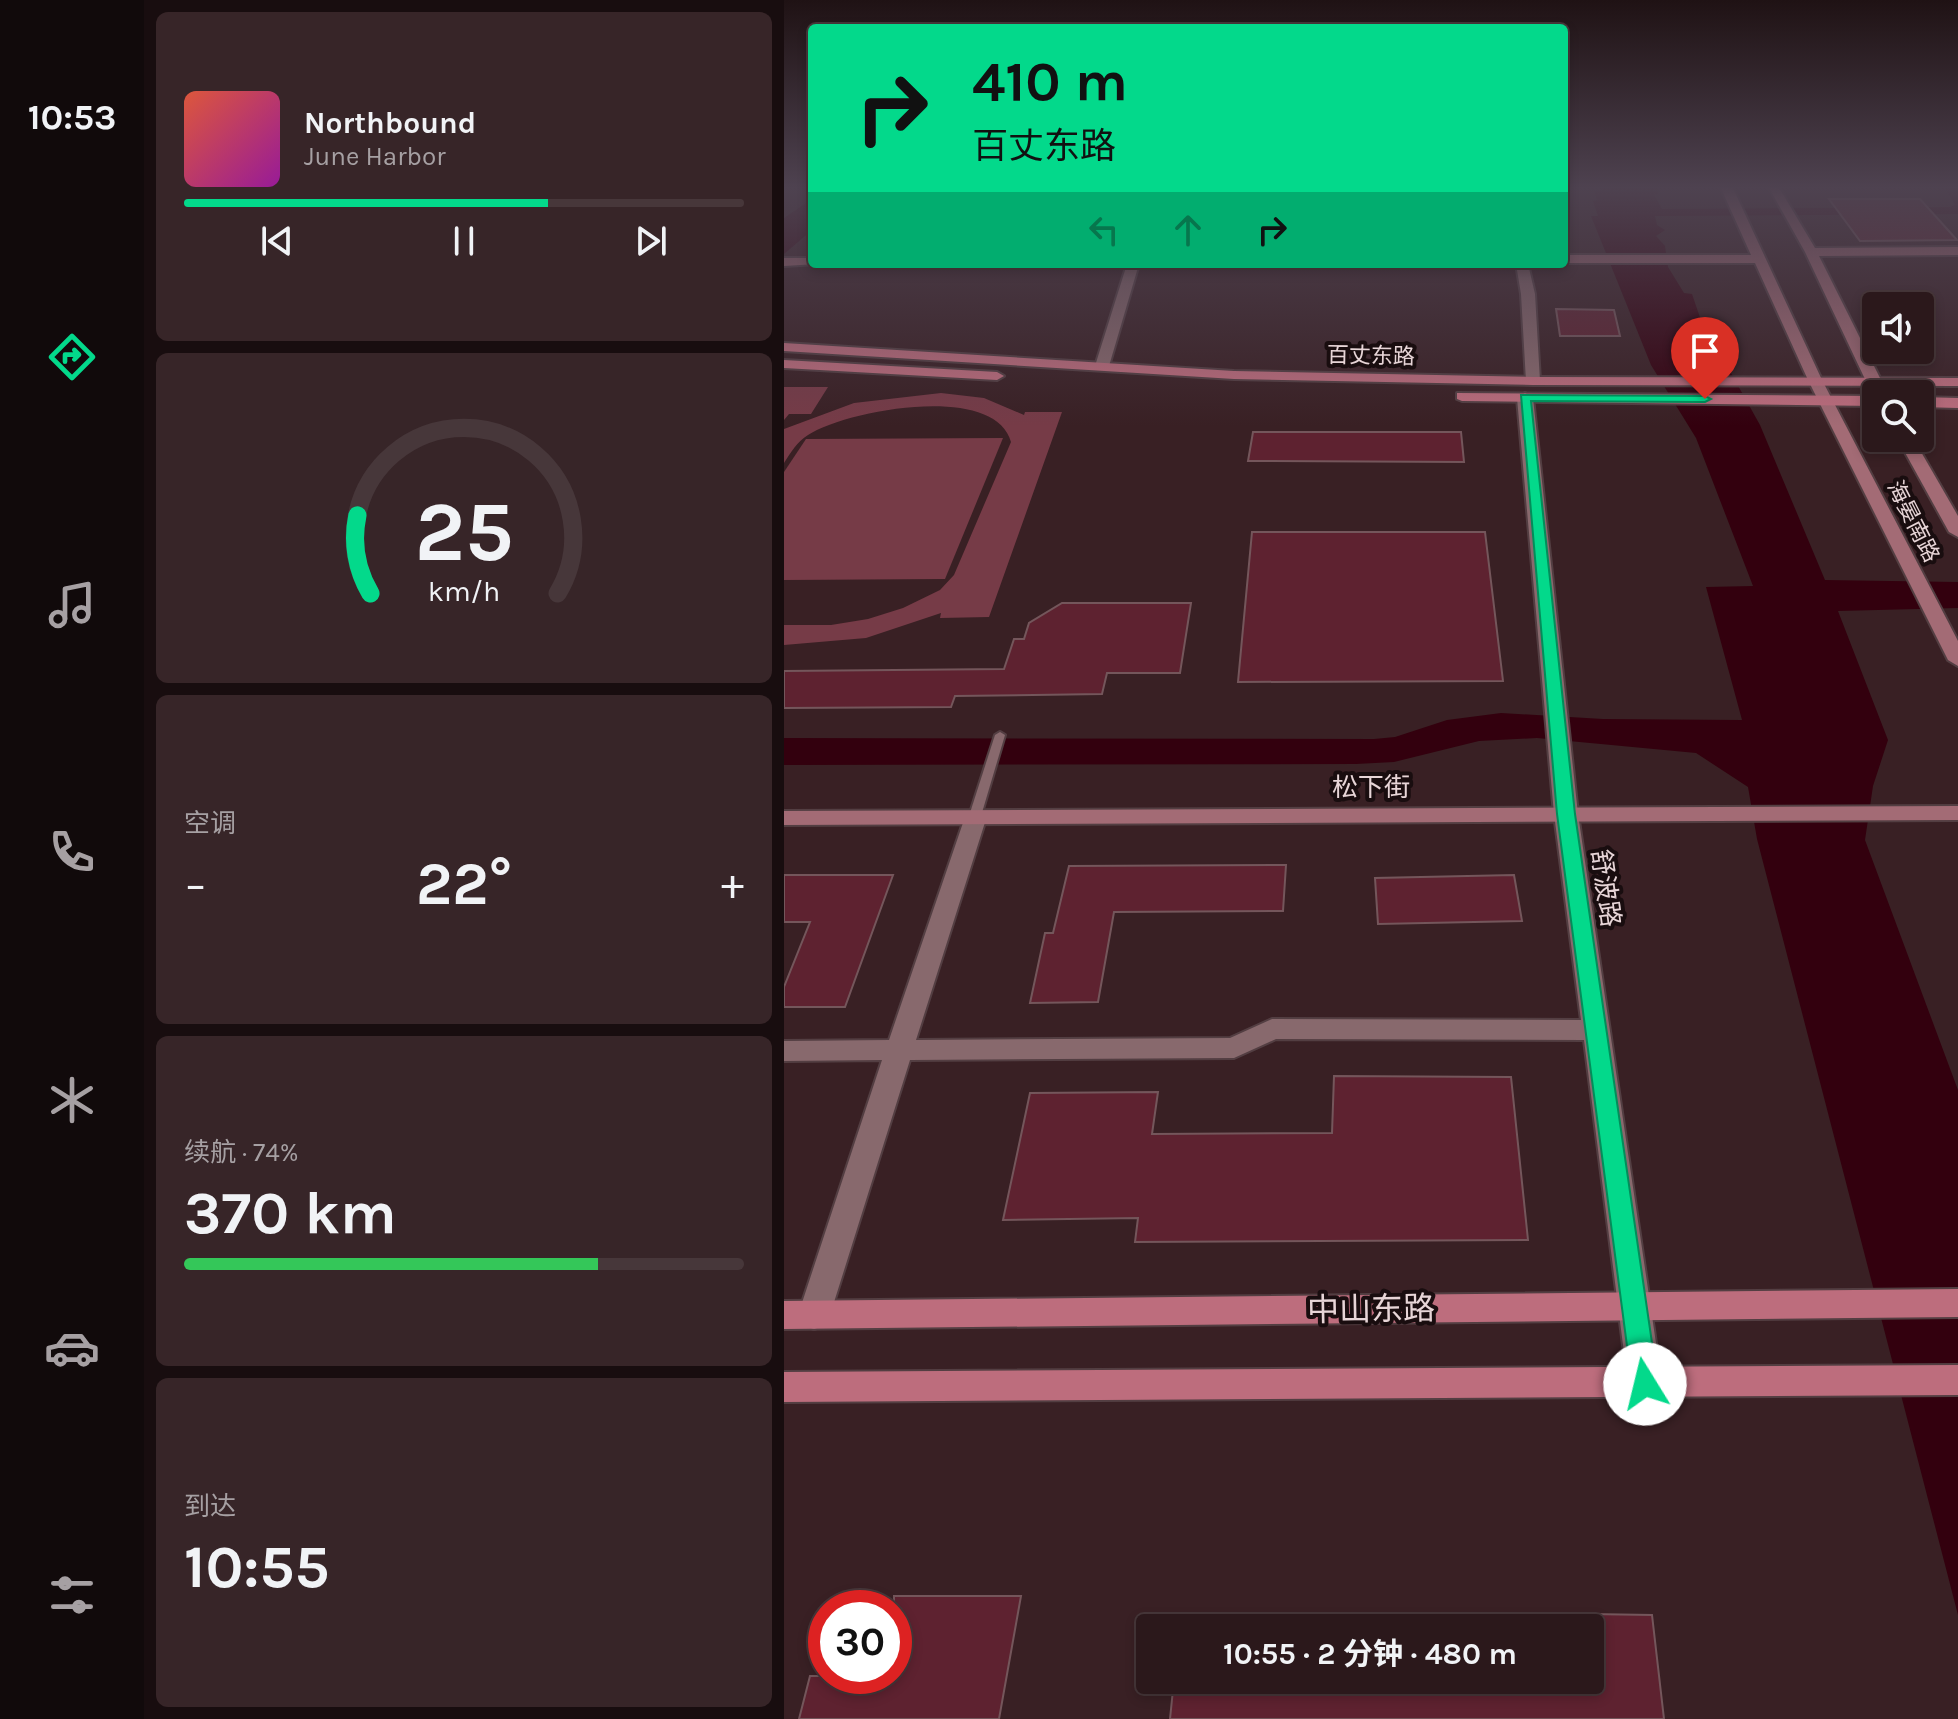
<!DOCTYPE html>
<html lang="zh">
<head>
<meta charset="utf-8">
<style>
	:root { --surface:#2b181b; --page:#372528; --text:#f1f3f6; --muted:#a6a0a3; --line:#47373a; --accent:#03d98b }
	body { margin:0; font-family:Karla,"Noto Sans SC",sans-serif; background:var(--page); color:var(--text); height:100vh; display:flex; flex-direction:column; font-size:30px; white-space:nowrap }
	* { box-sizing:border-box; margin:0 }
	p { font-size:26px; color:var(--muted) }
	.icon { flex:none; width:44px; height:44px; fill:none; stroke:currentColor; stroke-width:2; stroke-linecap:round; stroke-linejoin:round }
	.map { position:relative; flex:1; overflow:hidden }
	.sheet { display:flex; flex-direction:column; gap:12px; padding:12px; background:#180d0f; width:640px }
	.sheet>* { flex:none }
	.top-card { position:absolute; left:24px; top:24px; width:760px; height:244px; border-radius:8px; box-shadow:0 4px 12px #0003,0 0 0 2px var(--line); background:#03d98b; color:#111; overflow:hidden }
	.tools { position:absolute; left:1078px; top:292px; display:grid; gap:16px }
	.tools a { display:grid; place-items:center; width:72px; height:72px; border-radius:8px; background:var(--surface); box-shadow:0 4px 12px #0003,0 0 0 2px var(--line); font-size:40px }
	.speed { position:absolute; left:24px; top:1590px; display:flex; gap:16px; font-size:40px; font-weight:700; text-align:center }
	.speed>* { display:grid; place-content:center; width:104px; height:104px; border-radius:50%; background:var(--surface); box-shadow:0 4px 12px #0003,0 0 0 2px var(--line); line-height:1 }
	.speed .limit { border:12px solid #d22; background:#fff; color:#111 }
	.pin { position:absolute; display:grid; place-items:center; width:68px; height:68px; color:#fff; margin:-82px -34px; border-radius:50% 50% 50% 0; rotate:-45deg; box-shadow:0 0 8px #0007 }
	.pin .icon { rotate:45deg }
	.me { position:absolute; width:88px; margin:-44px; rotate:351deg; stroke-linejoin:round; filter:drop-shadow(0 0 6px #0008) }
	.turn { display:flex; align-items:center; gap:28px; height:168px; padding:0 32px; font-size:36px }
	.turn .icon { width:104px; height:104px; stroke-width:2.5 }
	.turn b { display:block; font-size:56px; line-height:68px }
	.lanes { display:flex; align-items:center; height:76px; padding:0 32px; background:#0003; justify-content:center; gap:40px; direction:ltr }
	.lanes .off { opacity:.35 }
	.big { font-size:60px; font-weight:700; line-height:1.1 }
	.sheet .widget { flex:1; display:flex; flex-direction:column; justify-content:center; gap:12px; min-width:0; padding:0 28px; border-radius:12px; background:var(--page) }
	.sheet .dial { align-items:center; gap:0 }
	.dial svg { height:208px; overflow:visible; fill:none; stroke:var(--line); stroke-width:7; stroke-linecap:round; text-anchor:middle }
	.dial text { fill:var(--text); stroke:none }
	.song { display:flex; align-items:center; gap:24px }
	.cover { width:96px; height:96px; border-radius:12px; background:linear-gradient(135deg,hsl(10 70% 55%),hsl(300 70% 35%)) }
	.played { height:8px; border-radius:4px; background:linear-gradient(90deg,var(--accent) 65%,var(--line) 65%) }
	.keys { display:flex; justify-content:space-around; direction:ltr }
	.heat { display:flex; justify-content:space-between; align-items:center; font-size:44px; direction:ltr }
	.charge { height:12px; border-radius:6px; background:linear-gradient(90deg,#34c759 74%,var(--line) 0) }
	.trip { position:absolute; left:352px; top:1614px; width:468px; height:80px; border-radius:8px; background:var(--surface); box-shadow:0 4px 12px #0003,0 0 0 2px var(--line); font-weight:700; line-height:80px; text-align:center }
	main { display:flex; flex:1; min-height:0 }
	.dock { display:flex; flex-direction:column; width:144px; justify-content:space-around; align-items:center; background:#110a0b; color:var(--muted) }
	.dock .icon { width:56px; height:56px }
	.dock .current { color:var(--accent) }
	.dock b { font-size:36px; color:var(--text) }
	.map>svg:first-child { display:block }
</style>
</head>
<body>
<main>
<nav class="dock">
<b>10:53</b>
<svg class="icon current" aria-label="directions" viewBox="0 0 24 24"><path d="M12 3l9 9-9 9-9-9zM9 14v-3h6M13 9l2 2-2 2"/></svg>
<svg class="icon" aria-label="music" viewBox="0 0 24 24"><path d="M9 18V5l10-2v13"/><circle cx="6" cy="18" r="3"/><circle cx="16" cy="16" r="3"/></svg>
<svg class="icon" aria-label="phone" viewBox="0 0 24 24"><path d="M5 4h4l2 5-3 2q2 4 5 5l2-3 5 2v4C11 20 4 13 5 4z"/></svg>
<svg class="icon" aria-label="climate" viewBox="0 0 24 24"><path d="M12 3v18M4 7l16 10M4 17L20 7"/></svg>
<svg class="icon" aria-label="car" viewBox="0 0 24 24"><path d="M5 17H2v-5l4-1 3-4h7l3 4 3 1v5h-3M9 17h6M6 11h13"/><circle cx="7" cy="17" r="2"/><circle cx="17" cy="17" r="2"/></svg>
<svg class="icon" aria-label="filters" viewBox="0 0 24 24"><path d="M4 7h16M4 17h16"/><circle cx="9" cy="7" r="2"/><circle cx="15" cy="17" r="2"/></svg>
</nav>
<section class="sheet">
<div class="widget">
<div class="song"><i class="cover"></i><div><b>Northbound</b><p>June Harbor</p></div></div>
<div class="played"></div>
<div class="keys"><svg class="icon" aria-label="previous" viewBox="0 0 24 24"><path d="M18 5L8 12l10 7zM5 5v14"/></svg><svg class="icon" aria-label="pause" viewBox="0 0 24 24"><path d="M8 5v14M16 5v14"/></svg><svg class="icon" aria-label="next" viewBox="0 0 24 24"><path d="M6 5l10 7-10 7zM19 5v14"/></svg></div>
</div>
<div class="widget dial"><svg viewBox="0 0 100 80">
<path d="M14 69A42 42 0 1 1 86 69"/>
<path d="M14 69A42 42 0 0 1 9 39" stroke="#03d98b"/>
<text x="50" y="56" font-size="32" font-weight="700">25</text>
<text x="50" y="72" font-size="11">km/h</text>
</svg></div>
<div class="widget"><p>空调</p>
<div class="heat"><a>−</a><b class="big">22°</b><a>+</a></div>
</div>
<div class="widget"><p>续航 · 74%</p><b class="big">370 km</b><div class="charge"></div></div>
<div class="widget"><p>到达</p><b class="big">10:55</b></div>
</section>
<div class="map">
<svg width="1174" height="1719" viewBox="0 0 1174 1719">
	<rect width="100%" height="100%" fill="#392024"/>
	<g fill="#763b47">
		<path d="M0 387H44L27 414H5L0 420Z"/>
		<path d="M157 393 200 398 240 415 241 412H278L205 617 156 618 157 613 82 638 0 645V625H47L84 619 119 608 156 590 170 575 227 442C211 382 62 410 24 435 13 442 7 452 0 463V429L70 403Z"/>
		<path d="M219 438 161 579 0 580V472L22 439Z"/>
	</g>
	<g fill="#33000e">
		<path d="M816 186H871L875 194 870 195 878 209 1166 207 1171 205 1160 186H1174V214L871 216 873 225 881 230 872 236 881 246 884 267 900 293 908 294 929 356 938 357 976 425 1041 580 1174 582V608L1054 611 1104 740 1089 786 1081 840 1174 1090V1615L973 839 964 787 912 753 753 738 695 741 610 762 572 764 0 765V738L590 739 611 737 663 720 717 713 819 719 958 720 922 587 969 586 912 438 867 365 807 216H814L809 201 813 200 810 191H819Z"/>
		<path d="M28 199V230L0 254V218Z"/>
	</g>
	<g fill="#5e2230" stroke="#74565b" stroke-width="2">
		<path d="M1045 199H1136L1173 240 1076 241Z"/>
		<path d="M772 309 830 310 836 336H776Z"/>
		<path d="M469 432H677L680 462 464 461Z"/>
		<path d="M468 532H701L719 681 454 682Z"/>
		<path d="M278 603H407L396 673H323L318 694 171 696 167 707 0 708V671L220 669 230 639H240L245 623Z"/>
		<path d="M502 865 499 911 330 912 314 1002 246 1003 261 933H269L285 866Z"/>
		<path d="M0 875H109L61 1007H0V987L26 922H0Z"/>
		<path d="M730 875 738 921 594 924 591 878Z"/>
		<path d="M550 1076 727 1077 744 1240 351 1242 354 1218 219 1220 246 1093 374 1092 368 1134 548 1133Z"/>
		<path d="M110 1596H237L215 1719H15L26 1676H110Z"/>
		<path d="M806 1614 868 1615 880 1719H386L390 1680H806Z"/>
	</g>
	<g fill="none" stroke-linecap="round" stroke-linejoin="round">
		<g stroke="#533e42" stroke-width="4">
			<path id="lane" d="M216 732 221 735 197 816 195 818H187L185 816 211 735Z"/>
		</g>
		<g stroke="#533e42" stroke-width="4">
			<g id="street">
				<path d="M343 264H355L325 366 313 369 311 366Z"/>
				<path d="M732 264H744L751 294 756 381 749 385 742 381 737 294Z"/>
				<path d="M741 393 749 398 794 814 878 1384 873 1395 861 1399 849 1395 844 1384 800 1040 492 1039 450 1058 126 1060 46 1315 42 1325 30 1329 18 1325 14 1315 98 1060 0 1061V1041L105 1040 183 811H199L203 816 132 1040 446 1038 488 1019 797 1020 770 814 733 398Z"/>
			</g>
		</g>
		<g stroke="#533e42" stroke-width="4">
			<g id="secondary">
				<path d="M936 186H948L1038 380 1174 641V666L1164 660 1024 380 971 263H780V255H967Z"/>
				<path d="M984 186H994L1031 248 1174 247V255L1035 256 1104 394H1092V398L1088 394 1021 252Z"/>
				<path d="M0 258H28V264H33L0 266Z"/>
				<path d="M1113 438H1129L1174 516V537L1165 532Z"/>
				<path d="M1174 806V820L0 825V811Z"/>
			</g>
		</g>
		<g stroke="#533e42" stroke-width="4">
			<g id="primary">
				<path d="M0 343 450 371 749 377 1174 378V386L749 385 450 379 0 351Z"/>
				<path d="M0 360 213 372 220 376 213 380 0 368Z"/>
				<path d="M673 393 1092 396V406L678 401 673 399Z"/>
				<path d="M1136 397 1174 398V408L1136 407Z"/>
				<path d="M1174 1289V1317L0 1329V1301Z"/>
				<path d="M1174 1365V1395L0 1402V1372Z"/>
			</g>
		</g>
		<use href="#lane" fill="#88696d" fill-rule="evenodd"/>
		<use href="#street" fill="#88696d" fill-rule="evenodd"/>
		<use href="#secondary" fill="#a36b75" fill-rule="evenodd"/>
		<use href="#primary" fill="#bd6d7d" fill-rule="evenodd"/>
	</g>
	<linearGradient id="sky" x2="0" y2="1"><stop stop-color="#1f1214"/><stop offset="0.44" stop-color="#4e4250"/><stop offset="1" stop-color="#4e4250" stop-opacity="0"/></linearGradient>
	<rect width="1174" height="426" fill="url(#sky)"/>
	<path fill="#03d98b" stroke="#028d5a" stroke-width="2" d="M737 395 921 396 927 399 921 402 747 401 791 814 874 1384 870 1392 861 1395 852 1392 848 1384 773 814Z"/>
	<g text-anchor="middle" stroke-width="8" stroke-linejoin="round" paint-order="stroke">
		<g font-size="22" fill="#e7d5d7" stroke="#190d0f">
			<text transform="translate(587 355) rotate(1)" y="8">百丈东路</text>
			<text transform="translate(1130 521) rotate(63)" y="8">海晏南路</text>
		</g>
		<g font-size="26" fill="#e7d5d7" stroke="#190d0f">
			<text x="587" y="796">松下街</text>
			<text transform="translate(822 888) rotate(82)" y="9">舒波路</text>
		</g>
		<g font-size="32" fill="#e7d5d7" stroke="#190d0f">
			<text transform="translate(587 1309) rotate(-1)" y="11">中山东路</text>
		</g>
	</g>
</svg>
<div class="tools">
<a><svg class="icon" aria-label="sound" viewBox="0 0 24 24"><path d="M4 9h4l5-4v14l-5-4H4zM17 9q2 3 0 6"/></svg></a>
<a><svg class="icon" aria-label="search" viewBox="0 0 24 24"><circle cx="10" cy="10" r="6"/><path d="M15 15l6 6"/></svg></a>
</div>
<div class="speed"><div class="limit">30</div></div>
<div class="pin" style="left:921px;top:399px;background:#d93025"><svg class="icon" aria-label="arrive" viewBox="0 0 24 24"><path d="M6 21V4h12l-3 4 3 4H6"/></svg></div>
<svg class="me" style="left:861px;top:1384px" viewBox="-20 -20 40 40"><circle r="19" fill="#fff"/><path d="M0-13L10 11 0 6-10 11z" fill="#03d98b"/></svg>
<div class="trip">10:55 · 2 分钟 · 480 m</div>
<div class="top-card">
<div class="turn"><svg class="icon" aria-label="right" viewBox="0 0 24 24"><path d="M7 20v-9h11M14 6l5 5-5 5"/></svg><div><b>410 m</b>百丈东路</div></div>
<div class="lanes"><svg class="icon off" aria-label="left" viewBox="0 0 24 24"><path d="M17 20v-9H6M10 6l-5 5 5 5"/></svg><svg class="icon off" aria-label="ahead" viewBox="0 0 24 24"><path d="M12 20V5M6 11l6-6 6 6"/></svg><svg class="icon" aria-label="right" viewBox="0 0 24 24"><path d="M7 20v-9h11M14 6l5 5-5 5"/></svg></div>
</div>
</div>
</main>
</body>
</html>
